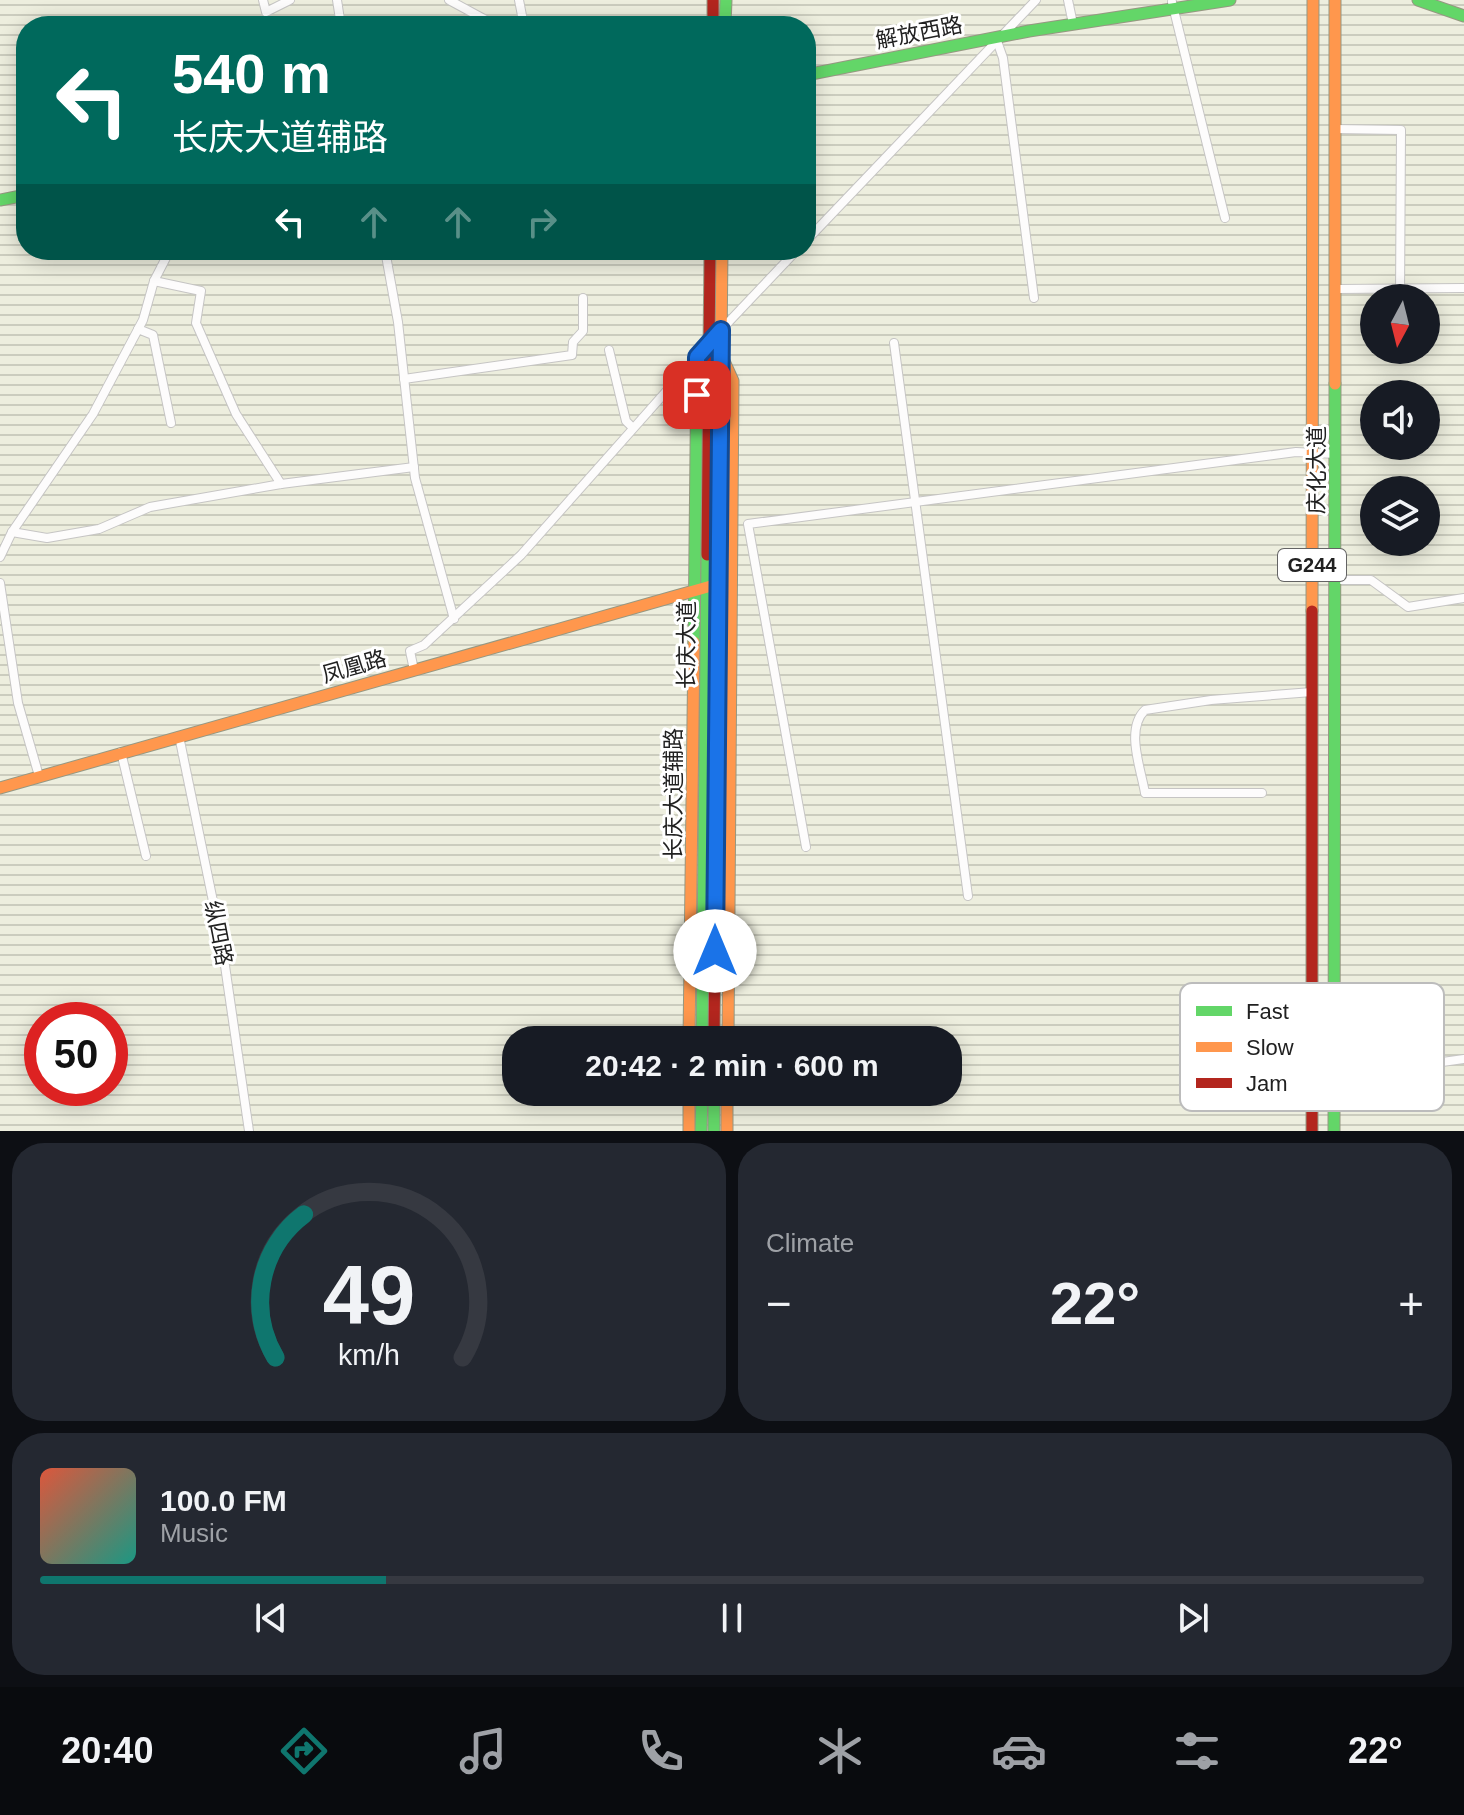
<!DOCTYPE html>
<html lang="en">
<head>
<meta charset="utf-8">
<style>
	:root { --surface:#171b24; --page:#242831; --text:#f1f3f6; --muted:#9ea1a6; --line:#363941; --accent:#0f766e }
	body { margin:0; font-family:Helvetica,"Noto Sans SC",sans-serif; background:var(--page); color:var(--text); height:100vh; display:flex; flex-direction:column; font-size:30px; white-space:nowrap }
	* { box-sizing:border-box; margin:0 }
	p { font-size:26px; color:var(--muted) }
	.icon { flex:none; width:44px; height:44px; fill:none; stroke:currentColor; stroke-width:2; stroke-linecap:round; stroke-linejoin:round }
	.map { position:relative; height:1131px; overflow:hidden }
	.drawer { display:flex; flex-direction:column; gap:12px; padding:12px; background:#0d0f14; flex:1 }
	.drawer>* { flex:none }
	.guide { position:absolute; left:16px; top:16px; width:800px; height:244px; border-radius:32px; box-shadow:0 4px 20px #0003; background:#00695c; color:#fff; overflow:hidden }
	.needle { width:52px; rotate:187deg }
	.buttons { position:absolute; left:1360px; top:284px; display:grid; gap:16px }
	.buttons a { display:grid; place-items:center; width:80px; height:80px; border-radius:50%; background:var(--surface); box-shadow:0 4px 20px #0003; font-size:40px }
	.speed { position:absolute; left:24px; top:1002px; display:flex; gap:16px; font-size:40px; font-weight:700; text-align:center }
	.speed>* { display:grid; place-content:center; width:104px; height:104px; border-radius:50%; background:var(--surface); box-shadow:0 4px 20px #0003; line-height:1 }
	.speed .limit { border:12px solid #d22; background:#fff; color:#111 }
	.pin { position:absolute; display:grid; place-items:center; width:68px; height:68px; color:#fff; margin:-34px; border-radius:16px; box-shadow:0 4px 12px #0006 }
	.me { position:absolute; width:88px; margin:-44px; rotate:0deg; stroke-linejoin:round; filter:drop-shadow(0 0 6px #0008) }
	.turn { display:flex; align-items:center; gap:28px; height:168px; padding:0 24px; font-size:36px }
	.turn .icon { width:104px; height:104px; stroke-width:2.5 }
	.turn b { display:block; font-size:56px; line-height:68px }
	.lanes { display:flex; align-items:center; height:76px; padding:0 24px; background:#0003; justify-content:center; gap:40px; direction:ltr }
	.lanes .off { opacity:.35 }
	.big { font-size:60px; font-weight:600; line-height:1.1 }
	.drawer .widget { flex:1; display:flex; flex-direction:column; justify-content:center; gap:12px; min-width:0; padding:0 28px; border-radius:32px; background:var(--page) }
	.drawer .dial { align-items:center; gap:0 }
	.dial svg { height:208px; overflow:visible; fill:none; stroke:var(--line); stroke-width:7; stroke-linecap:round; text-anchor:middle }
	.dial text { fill:var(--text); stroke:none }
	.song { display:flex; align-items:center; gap:24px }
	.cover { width:96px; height:96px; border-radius:12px; background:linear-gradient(135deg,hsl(10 70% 55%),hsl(170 70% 35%)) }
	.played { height:8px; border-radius:4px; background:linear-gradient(90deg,var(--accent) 25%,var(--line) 25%) }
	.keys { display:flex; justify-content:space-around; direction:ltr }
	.heat { display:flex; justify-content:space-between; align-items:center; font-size:44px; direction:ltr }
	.drawer .tiles { flex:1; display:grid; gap:12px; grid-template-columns:1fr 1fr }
	.widget:last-child { grid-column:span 2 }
	.trip { position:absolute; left:502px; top:1026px; width:460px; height:80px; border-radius:32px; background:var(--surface); box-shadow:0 4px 20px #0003; font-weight:600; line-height:80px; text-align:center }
	.tabs { display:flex; height:128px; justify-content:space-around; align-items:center; background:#090b0e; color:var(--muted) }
	.tabs .icon { width:56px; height:56px }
	.tabs .on { color:var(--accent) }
	.tabs b { font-size:36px; color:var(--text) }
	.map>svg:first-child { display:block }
</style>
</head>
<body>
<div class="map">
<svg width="1464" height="1131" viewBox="0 0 1464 1131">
	<defs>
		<pattern id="farmland-rules" width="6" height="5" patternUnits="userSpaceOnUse" patternTransform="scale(2)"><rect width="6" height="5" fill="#edeede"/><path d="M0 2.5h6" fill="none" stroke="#cbccbe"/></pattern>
	</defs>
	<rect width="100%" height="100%" fill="#efedea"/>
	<path fill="url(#farmland-rules)" fill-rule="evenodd" d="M0 0H1464V1131H0ZM26 26H806V250H26ZM1374 298H1426V350H1374ZM1374 394H1426V446H1374ZM1374 490H1426V542H1374ZM42 1020H110V1088H42ZM516 1040H948V1092H516Z"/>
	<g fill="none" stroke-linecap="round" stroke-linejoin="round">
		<g stroke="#c6c5c4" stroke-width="10">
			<g id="street">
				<path d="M263 0 266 12 290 0"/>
				<path d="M337 0 341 26"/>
				<path d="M449 0 497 26"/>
				<path d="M519 0 524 26"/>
				<path d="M1068 0 1073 24"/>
				<path d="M1172 2 1225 218"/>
				<path d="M997 41 1003 58 1034 298"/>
				<path d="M1334 129 1401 130 1400 298"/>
				<path d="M806 241 1036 0"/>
				<path d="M385 250 398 322 415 478 454 619"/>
				<path d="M154 281 201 291 196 323 236 414 281 484"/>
				<path d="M1336 289 1464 288"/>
				<path d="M138 329 153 335 171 423"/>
				<path d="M722 329 797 250"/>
				<path d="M894 343 968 896"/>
				<path d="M609 350 626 421 633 428"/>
				<path d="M404 379 572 355 573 342 583 331V298"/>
				<path d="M12 532 47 538 99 529 150 507 281 484 414 467"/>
				<path d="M0 557 12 532 93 414 143 320 154 281 170 250"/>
				<path d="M1336 580H1371L1408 607 1464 598"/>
				<path d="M0 583 18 703 39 776"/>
				<path d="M414 670 410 651 424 645 521 555 710 342"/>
				<path d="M179 736 222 945 249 1131"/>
				<path d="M121 752 146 856"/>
				<path d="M1262 793H1145C1141 769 1125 729 1145 710L1211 700 1312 692"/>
				<path d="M806 847 748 524 1296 452 1336 454"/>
				<path d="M1335 1077 1464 1059"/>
			</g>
		</g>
		<g stroke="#969882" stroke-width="13">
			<g id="fast">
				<path d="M1418 0 1464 16"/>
				<path d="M725 26 726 0"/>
				<path d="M806 75 1029 31 1230 0"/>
				<path d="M0 200 26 195"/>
				<path d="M694 642 697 357"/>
				<path d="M702 1040 707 555"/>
				<path d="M714 1092V1131"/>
				<path d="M701 1131 702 1092"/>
				<path d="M1334 1131 1335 384"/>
			</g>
		</g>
		<g stroke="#969882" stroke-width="13">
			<g id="slow">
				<path d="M723 359 733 381 728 1040"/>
				<path d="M1335 384V0"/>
				<path d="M1312 611 1313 0"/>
				<path d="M718 635 722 250"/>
				<path d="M0 788 711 586"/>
				<path d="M689 1040 694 642"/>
				<path d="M689 1092V1131"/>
				<path d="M727 1092V1131"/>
			</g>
		</g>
		<g stroke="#969882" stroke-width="13">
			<g id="jam">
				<path d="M713 0V26"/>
				<path d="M707 555 710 250"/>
				<path d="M714 1040 718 635"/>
				<path d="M1312 1131V611"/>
			</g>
		</g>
		<use href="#street" stroke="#fdfcfc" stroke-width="8"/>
		<use href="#fast" stroke="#63d668" stroke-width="11"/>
		<use href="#slow" stroke="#ff974d" stroke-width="11"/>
		<use href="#jam" stroke="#b3261e" stroke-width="11"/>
	</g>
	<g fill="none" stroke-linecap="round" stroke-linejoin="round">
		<g stroke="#114b97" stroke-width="20">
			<path id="route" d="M697 395V357L721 330 715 951"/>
		</g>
		<use href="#route" stroke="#1a73e8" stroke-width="14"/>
	</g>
	<g text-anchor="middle" stroke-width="6" stroke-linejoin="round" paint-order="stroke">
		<rect fill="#fff" stroke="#646464" stroke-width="2" x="1278" y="549" width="68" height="32" rx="6"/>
		<g font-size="20" font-weight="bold" fill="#212121">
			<text x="1312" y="572">G244</text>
		</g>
		<g font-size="22" fill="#212121" stroke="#fff">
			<text transform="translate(919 32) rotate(-11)" y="8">解放西路</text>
			<text transform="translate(1316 470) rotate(-90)" y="8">庆化大道</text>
			<text transform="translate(686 645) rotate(-90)" y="8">长庆大道</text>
			<text transform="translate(354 666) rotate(-16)" y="8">凤凰路</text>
			<text transform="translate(673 794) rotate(-90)" y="8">长庆大道辅路</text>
			<text transform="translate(219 933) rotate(79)" y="8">纵四路</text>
		</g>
	</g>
	<rect x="1180" y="983" width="264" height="128" rx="12" fill="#fff" stroke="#bcbcbc" stroke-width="2"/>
	<rect x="1196" y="1006" width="36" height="10" fill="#63d668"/>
	<rect x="1196" y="1042" width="36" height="10" fill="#ff974d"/>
	<rect x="1196" y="1078" width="36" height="10" fill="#b3261e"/>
	<g font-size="22" fill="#212121">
		<text x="1246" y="1019">Fast</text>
		<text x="1246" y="1055">Slow</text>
		<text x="1246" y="1091">Jam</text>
	</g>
</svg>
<div class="buttons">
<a><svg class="needle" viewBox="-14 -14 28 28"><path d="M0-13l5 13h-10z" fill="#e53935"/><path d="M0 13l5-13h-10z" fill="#9ea1a6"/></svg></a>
<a><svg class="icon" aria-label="sound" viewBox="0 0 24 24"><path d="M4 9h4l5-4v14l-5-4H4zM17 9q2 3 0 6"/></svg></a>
<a><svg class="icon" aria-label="layers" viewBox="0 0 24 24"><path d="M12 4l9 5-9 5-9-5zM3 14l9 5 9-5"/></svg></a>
</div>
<div class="speed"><div class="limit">50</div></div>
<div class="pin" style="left:697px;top:395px;background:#d93025"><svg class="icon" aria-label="arrive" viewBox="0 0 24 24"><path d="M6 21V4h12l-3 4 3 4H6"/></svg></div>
<svg class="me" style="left:715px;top:951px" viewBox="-20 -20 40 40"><circle r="19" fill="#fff"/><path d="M0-13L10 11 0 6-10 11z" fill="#1a73e8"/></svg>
<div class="trip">20:42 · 2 min · 600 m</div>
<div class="guide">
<div class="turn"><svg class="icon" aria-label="left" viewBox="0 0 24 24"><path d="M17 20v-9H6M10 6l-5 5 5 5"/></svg><div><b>540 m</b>长庆大道辅路</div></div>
<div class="lanes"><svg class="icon" aria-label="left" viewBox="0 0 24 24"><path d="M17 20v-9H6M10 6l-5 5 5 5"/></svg><svg class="icon off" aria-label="ahead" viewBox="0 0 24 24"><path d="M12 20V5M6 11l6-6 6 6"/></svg><svg class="icon off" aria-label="ahead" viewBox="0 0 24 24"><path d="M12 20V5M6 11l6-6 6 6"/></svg><svg class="icon off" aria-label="right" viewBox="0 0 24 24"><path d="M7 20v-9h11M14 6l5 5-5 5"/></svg></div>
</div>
</div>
<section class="drawer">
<div class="tiles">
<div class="widget dial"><svg viewBox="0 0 100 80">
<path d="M14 69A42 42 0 1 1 86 69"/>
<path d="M14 69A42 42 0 0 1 25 14" stroke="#0f766e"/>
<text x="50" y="56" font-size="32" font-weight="700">49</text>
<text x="50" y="72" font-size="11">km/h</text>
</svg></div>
<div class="widget"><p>Climate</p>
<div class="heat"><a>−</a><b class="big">22°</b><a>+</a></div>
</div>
<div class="widget">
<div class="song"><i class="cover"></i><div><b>100.0 FM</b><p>Music</p></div></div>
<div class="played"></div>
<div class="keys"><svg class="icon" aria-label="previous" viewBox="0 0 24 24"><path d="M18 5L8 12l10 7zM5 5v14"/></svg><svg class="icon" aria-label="pause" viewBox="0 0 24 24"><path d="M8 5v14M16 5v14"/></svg><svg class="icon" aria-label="next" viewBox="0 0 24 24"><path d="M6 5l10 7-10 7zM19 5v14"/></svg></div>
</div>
</div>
</section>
<nav class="tabs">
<b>20:40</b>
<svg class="icon on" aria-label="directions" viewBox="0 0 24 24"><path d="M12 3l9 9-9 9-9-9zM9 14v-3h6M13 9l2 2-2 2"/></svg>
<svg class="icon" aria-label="music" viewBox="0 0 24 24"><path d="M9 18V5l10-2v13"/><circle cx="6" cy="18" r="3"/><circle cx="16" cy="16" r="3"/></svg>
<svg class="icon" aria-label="phone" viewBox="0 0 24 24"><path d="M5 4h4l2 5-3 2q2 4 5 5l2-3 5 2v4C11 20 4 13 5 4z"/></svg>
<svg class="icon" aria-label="climate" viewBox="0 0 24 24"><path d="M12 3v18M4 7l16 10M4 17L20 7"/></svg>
<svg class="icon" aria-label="car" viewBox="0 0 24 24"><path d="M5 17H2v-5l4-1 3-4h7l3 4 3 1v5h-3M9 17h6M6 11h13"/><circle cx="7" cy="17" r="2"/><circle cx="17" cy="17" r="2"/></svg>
<svg class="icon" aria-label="filters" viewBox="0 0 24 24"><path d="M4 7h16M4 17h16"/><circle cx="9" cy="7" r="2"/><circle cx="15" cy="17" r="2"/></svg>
<b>22°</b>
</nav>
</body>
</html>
